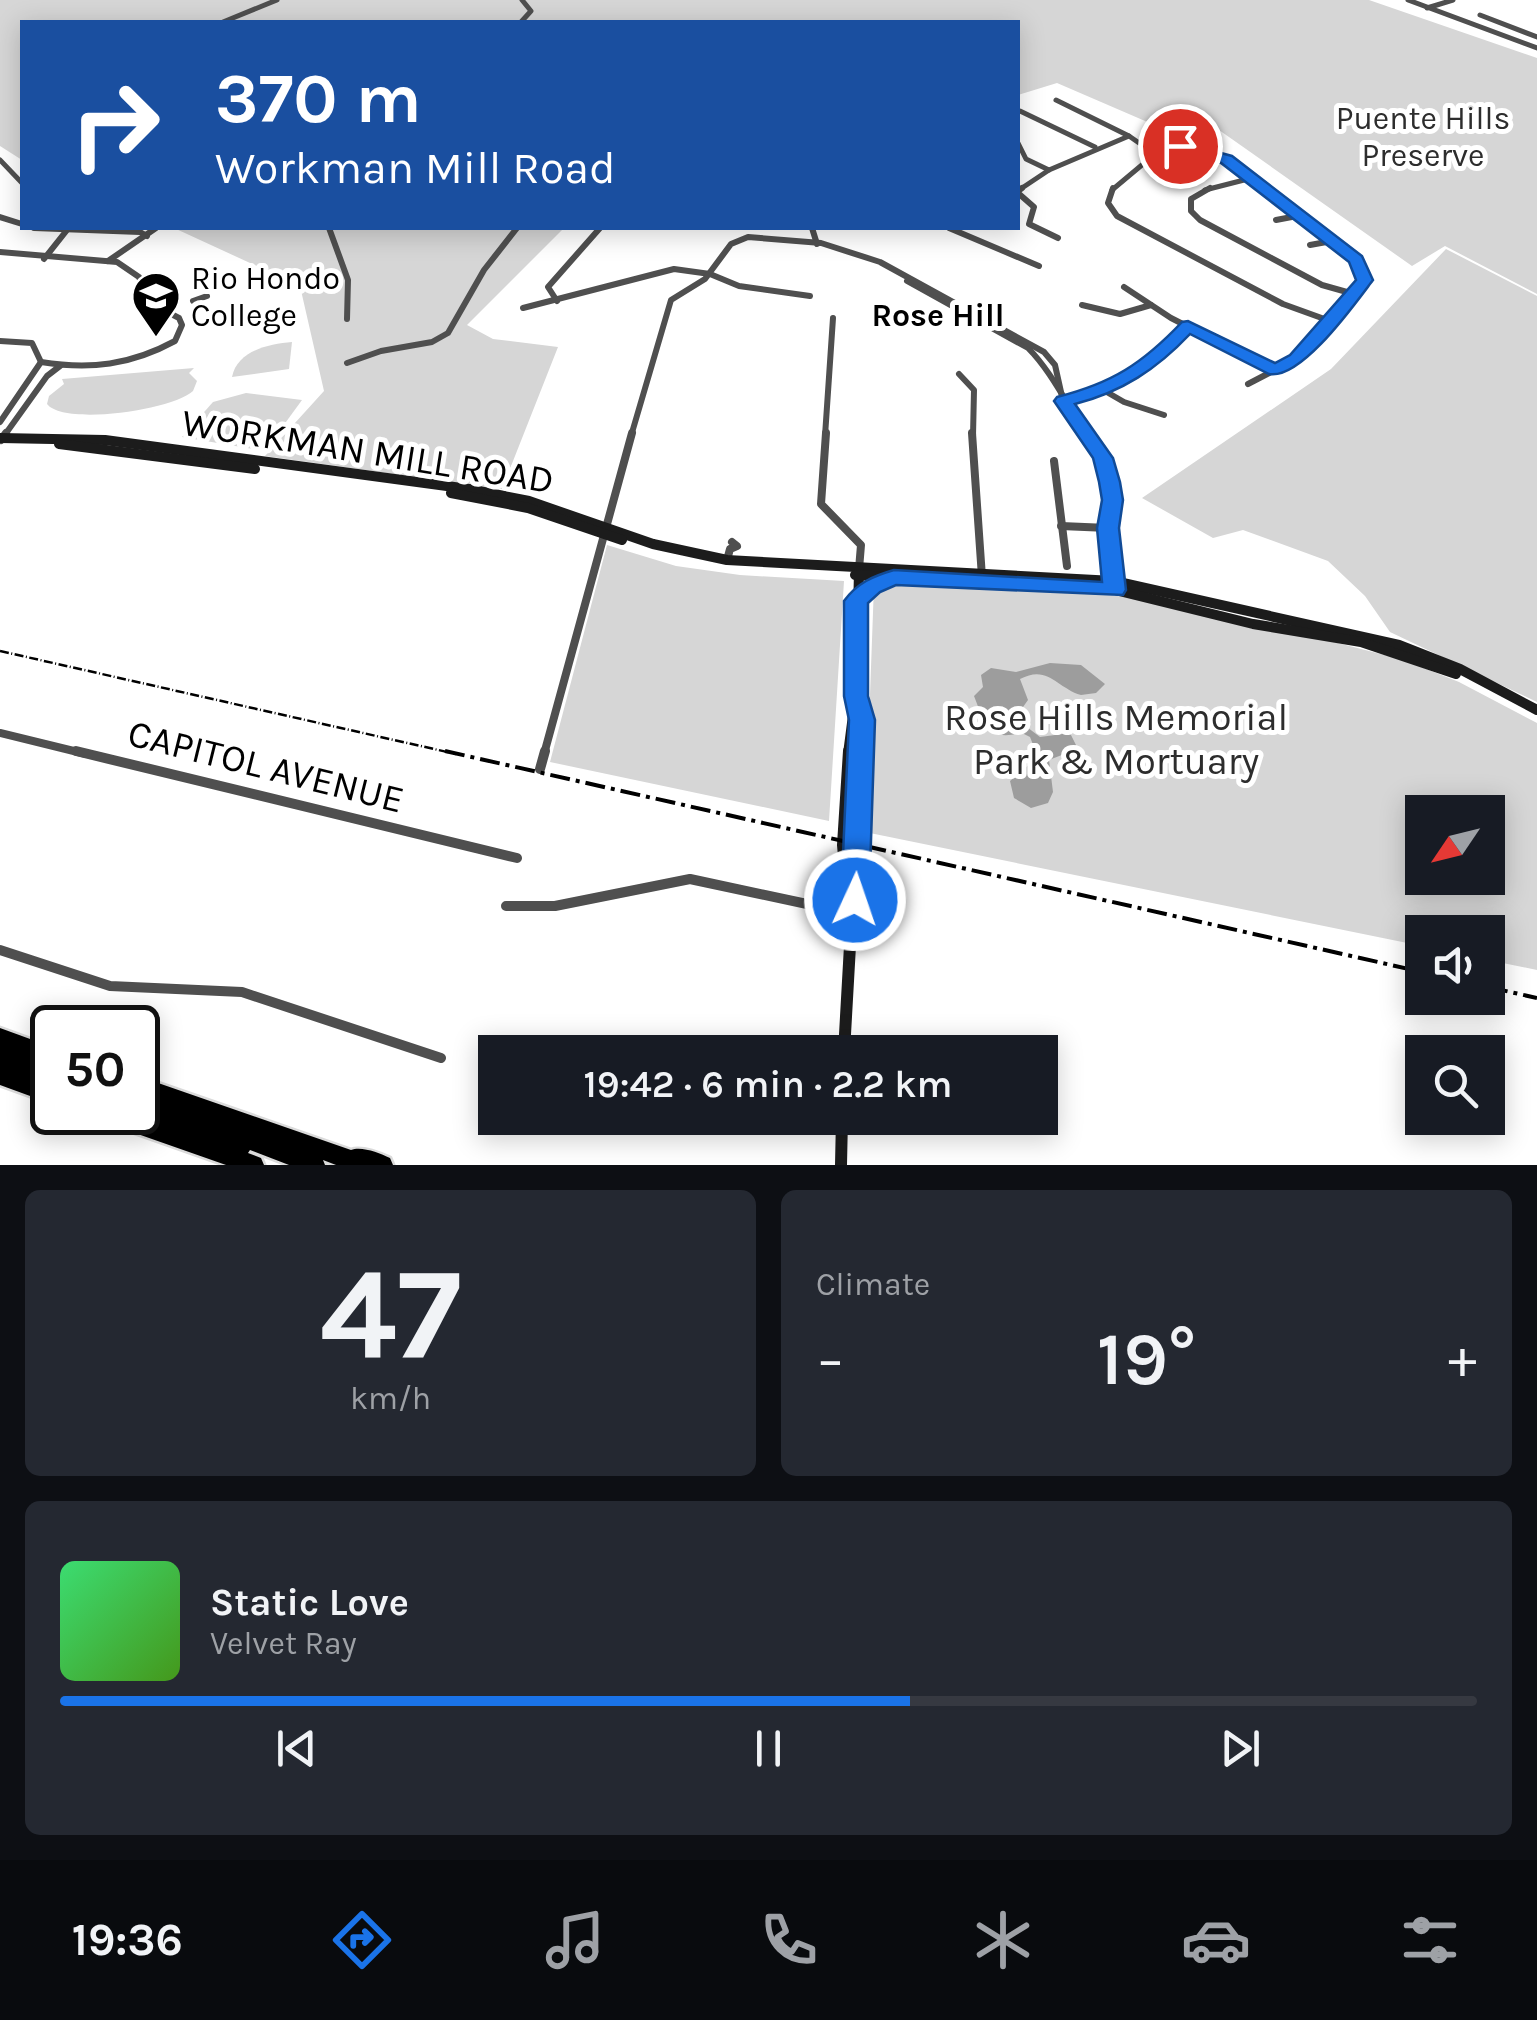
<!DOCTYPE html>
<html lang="en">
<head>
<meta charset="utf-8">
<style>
	:root { --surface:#171b24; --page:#242831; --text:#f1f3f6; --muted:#9ea1a6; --line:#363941; --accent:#1a73e8 }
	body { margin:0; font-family:Karla,sans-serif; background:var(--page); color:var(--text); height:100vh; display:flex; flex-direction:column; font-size:38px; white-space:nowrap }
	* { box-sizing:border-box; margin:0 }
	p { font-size:32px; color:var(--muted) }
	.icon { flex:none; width:55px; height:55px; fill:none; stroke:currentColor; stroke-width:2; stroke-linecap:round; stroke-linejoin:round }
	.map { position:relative; height:1165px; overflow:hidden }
	.details { display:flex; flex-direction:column; gap:25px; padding:25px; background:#0d0f14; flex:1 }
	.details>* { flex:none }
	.hud { position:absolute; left:20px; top:20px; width:1000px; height:210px; border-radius:0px; box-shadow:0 5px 25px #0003; background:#1a4fa0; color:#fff; overflow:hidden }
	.needle { width:65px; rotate:235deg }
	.tools { position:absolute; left:1405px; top:795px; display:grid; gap:20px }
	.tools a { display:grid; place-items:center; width:100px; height:100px; border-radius:0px; background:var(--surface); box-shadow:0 5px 25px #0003; font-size:50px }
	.speed { position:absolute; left:30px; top:1005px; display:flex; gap:20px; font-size:50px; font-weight:700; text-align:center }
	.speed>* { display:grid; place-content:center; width:130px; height:130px; border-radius:50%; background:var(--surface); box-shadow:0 5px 25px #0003; line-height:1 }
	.speed .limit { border:5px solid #111; border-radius:15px; background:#fff; color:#111 }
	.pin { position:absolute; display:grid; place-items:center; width:85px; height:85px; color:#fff; margin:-42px; border:5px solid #fff; border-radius:50%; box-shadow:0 2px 10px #0007 }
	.me { position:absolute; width:110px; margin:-55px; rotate:3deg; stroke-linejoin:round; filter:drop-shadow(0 0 8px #0008) }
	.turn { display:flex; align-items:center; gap:35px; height:210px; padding:0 30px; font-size:45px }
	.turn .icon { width:130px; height:130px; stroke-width:2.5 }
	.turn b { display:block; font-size:70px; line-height:85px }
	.big { font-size:75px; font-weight:600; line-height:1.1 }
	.details .card { flex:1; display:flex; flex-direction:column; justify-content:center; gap:15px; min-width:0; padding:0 35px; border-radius:15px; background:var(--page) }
	.details .dial { align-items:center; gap:0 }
	.dial b { font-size:130px; line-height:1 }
	.song { display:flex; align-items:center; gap:30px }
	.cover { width:120px; height:120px; border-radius:15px; background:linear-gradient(135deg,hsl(140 70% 55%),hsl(100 70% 35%)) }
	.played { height:10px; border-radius:5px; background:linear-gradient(90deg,var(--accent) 60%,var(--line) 60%) }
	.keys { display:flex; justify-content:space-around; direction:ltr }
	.heat { display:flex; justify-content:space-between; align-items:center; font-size:55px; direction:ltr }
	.details .tiles { flex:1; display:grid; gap:25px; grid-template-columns:1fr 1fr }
	.card:last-child { grid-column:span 2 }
	.trip { position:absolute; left:478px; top:1035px; width:580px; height:100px; border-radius:0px; background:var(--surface); box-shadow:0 5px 25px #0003; font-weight:600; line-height:100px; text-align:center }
	.tabs { display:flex; height:160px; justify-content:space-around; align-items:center; background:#090b0e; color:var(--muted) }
	.tabs .icon { width:70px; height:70px }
	.tabs .active { color:var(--accent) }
	.tabs b { font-size:45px; color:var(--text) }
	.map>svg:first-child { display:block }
</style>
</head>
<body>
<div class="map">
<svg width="1537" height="1165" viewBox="0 0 1537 1165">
	<rect width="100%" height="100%" fill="#fff"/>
	<g fill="#d6d6d6" fill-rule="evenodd">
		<path d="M0 0H1369L1537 58V294L1445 246 1412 266 1219 130 1159 127 1057 83 1018 95V22H22V160L0 146Z"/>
		<path d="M174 228H564L467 325 493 339 558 347 502 489 265 456 324 391 300 286Z"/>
		<path d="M1446 249 1537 296V702L1390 632 1365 596 1328 561 1243 530 1213 538 1142 498 1331 369Z"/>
		<path d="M292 342 289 369 232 377C237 351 268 344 292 342Z"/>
		<path d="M194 368 189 373 197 381 193 391C173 410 64 426 47 404L49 396 64 384 62 379Z"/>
		<path d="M246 393 302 400 267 448 259 450 182 437 213 402Z"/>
		<path d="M607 545 676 566 740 575 844 581 829 821 550 762Z"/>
		<path d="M947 584 1091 592 1139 599 1334 642 1404 660 1459 682 1537 723V970L1488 960V932H1422V946L865 832 874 585ZM1422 812H1488V878H1422Z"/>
	</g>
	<path fill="#9d9d9d" d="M1050 663 1081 665 1105 684 1096 693 1081 695C1057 688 1048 664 1020 679L1028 700 1018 714 1019 721 1040 737 1070 733 1076 745 1072 751 1049 760 1053 792 1048 803 1031 808 1014 798 1010 781 1038 757 1030 737 1022 733C986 741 986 726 974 696L983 687 981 675 991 668 1016 672Z"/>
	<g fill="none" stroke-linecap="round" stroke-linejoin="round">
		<g stroke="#dbdbdb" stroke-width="5">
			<g id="motorway">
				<path d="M0 1028 52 1047V1104L0 1085Z"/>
				<path d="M138 1076 351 1150C362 1146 379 1153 390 1158L393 1165H336L323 1160 325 1165H289L250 1150 248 1153 261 1158 264 1165H226L95 1119 92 1112H138Z"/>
			</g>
		</g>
		<g stroke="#4f4f4f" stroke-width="5">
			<path d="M1427 8 1453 0"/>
			<path d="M1480 15 1537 37"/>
			<path d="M223 22 277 0"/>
			<path d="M521 22 531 11 522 0"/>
			<path d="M1056 100 1129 136 1155 154 1112 190"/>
			<path d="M1020 111 1095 147"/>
			<path d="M1018 143 1026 159 1049 170"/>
			<path d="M1151 149C1210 148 1220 154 1265 190"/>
			<path d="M0 160 22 183"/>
			<path d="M1019 190 1049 170 1129 136"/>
			<path d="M1205 190 1248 179"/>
		</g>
		<g stroke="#4f4f4f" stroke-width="6">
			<path d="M1113 188 1108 203 1117 216 1283 304 1330 321"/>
			<path d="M1210 188 1191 199V211L1200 220 1322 285 1354 294"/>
			<path d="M1018 191 1022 188"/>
			<path d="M1018 193 1034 207 1029 224 1058 238"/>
			<path d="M0 217 22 224"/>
			<path d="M1276 220 1297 216"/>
			<path d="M34 228 140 232 147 236"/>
			<path d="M329 228 348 280 347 319"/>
			<path d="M812 228 817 244"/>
			<path d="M949 228 1039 266"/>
			<path d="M1310 245 1332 241"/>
			<path d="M0 252 117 262 139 277 150 303 179 318 182 325 175 341C131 365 90 370 41 362"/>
			<path d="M44 259 67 230"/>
			<path d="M108 261 156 228"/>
			<path d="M907 281 1028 348C1052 372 1068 407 1088 436"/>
			<path d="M1124 287 1171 318 1275 371"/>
			<path d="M193 301 207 296"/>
			<path d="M557 301 548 287 600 228"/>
			<path d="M1082 305 1120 314 1151 305"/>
			<path d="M523 308 674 269 710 274 739 286 810 296"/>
			<path d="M0 341 32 343 41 362"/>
			<path d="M347 363 381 351 432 342 448 333 484 270 517 228"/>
			<path d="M959 374 974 390 973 436"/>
			<path d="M1248 384 1296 359 1365 280 1361 267 1262 188"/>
			<path d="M1105 391 1124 402 1164 415"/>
			<path d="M1063 401C1114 391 1151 362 1188 326"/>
			<path d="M0 422 41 362"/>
			<path d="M4 436 47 376 60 366"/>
			<path d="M631 436 671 300 705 279 731 244 748 237 821 243 880 262 1044 352 1055 365 1063 401"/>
			<path d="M825 436 833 318"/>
		</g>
		<g stroke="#4f4f4f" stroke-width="8">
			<path d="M826 433 821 504 861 545 859 569"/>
			<path d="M972 433 982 577"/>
			<path d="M1086 433 1103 458 1112 500 1108 528 1114 585"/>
			<path d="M1 440 6 433"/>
			<path d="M1054 461 1067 566"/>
			<path d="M1061 526 1108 528"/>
			<path d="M727 560 730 549 737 546 732 542"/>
			<path d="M0 733 86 754"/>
			<path d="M544 754 632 433"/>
		</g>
		<g stroke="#4f4f4f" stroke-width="10">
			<path d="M76 751 517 858"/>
			<path d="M540 769 545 751"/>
			<path d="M506 906H555L690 879 849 913"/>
			<path d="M0 950 110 986 242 992 441 1058"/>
		</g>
		<path stroke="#4f4f4f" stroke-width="5" d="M1408 0 1537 48"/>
		<g stroke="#1c1c1c" stroke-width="10">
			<path d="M0 438 105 440 469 489 529 501 653 544 727 560 1114 581 1399 645 1460 669 1537 710"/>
			<path d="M59 444 255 469"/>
			<path d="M451 493 528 508 622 540"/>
			<path d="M859 571 856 696 862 720 861 754"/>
			<path d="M855 575 1115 590 1253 624 1361 642 1456 674"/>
			<path d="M856 601 872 586 888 579"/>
			<path d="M848 754 855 700"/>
		</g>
		<g stroke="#1c1c1c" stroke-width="12">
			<path d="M849 751 843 845 849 912"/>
			<path d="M844 1052 861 751"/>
			<path d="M841 1165 842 1118"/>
		</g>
		<use href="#motorway" fill="#000" fill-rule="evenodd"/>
		<path stroke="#000" stroke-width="2.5" stroke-dasharray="9 2.5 1 2.5" stroke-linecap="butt" d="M0 651 456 754"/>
		<g stroke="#000" stroke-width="4" stroke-dasharray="20 6 4 6" stroke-linecap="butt">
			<path d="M445 751 1422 972"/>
			<path d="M1488 987 1537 998"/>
		</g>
	</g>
	<path fill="#1a73e8" stroke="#114b97" stroke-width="2.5" d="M1180 142 1232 156 1362 256 1373 280C1354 305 1301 380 1269 374L1190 334C1157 369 1122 392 1075 404L1113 458 1120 482 1123 500 1119 528 1126 590 1123 595 896 585 880 592 868 603V696L875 720 869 900 865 909 855 912 845 909 841 900 849 720 844 696V601C857 583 873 576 894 570L1102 582 1097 528 1102 500 1099 482 1093 458 1054 401 1057 397C1112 383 1142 364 1182 322L1188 321 1275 363 1290 355 1356 280 1349 262 1221 163 1175 150V143Z"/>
	<defs>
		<g id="university-pin" transform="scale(2.5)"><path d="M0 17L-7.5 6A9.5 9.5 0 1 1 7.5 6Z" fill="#000" stroke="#fff"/><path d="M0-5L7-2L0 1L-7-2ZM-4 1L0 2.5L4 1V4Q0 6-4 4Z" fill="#fff"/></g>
	</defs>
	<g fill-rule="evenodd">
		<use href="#university-pin" x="156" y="296"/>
	</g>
	<g text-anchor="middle" stroke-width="10" stroke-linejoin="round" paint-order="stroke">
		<g font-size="32" fill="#2d2d2d" stroke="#fff">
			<text x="1423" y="129">Puente Hills<tspan x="1423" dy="37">Preserve</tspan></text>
		</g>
		<g font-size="32" fill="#000" stroke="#fff" text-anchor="start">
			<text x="191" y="289">Rio Hondo<tspan x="191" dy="37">College</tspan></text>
		</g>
		<g font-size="32" font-weight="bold" fill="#000" stroke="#fff">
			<text x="938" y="326">Rose Hill</text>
		</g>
		<g font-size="38" fill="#000" stroke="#fff">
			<text transform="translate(368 451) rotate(9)" y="13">WORKMAN MILL ROAD</text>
			<text transform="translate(266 766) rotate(14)" y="13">CAPITOL AVENUE</text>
		</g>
		<g font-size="38" fill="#2d2d2d" stroke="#fff">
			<text x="1116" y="730">Rose Hills Memorial<tspan x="1116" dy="44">Park &amp; Mortuary</tspan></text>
		</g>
	</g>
</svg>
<div class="tools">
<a><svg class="needle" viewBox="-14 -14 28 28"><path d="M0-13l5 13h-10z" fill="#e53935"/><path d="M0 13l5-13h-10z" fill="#9ea1a6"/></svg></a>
<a><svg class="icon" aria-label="sound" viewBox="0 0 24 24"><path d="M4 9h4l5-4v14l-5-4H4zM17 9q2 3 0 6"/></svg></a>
<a><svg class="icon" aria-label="search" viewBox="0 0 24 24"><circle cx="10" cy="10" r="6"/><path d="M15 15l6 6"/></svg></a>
</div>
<div class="speed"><div class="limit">50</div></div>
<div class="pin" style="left:1180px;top:146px;background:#d93025"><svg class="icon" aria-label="arrive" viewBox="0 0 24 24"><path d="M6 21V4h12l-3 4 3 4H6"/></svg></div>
<svg class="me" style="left:855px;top:900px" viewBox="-20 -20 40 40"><circle r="17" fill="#1a73e8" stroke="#fff" stroke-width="3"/><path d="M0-11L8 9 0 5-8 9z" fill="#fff"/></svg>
<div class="trip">19:42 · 6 min · 2.2 km</div>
<div class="hud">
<div class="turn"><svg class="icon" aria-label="right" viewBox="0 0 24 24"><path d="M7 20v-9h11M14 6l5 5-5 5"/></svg><div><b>370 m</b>Workman Mill Road</div></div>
</div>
</div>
<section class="details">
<div class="tiles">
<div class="card dial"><b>47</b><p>km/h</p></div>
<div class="card"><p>Climate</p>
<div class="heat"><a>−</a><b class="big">19°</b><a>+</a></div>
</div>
<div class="card">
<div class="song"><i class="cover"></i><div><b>Static Love</b><p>Velvet Ray</p></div></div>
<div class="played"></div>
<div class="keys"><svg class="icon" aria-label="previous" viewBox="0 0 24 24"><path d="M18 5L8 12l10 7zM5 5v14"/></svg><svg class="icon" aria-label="pause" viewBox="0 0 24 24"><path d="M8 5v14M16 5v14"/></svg><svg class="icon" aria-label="next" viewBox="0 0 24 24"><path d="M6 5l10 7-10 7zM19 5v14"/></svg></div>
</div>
</div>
</section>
<nav class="tabs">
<b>19:36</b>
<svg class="icon active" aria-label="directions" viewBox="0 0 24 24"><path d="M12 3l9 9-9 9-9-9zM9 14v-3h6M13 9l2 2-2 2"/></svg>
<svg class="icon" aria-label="music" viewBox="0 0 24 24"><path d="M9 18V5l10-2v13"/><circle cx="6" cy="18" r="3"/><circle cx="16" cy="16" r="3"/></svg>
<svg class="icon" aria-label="phone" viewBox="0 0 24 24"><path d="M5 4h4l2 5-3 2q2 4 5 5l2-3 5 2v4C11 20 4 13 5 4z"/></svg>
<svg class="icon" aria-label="climate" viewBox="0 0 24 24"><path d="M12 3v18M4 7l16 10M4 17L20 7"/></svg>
<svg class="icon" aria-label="car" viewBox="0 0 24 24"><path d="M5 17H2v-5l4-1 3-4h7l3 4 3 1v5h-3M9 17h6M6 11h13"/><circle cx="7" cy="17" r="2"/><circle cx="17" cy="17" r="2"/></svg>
<svg class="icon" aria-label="filters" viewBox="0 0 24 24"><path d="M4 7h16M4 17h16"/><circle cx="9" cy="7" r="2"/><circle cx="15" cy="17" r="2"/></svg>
</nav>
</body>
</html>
